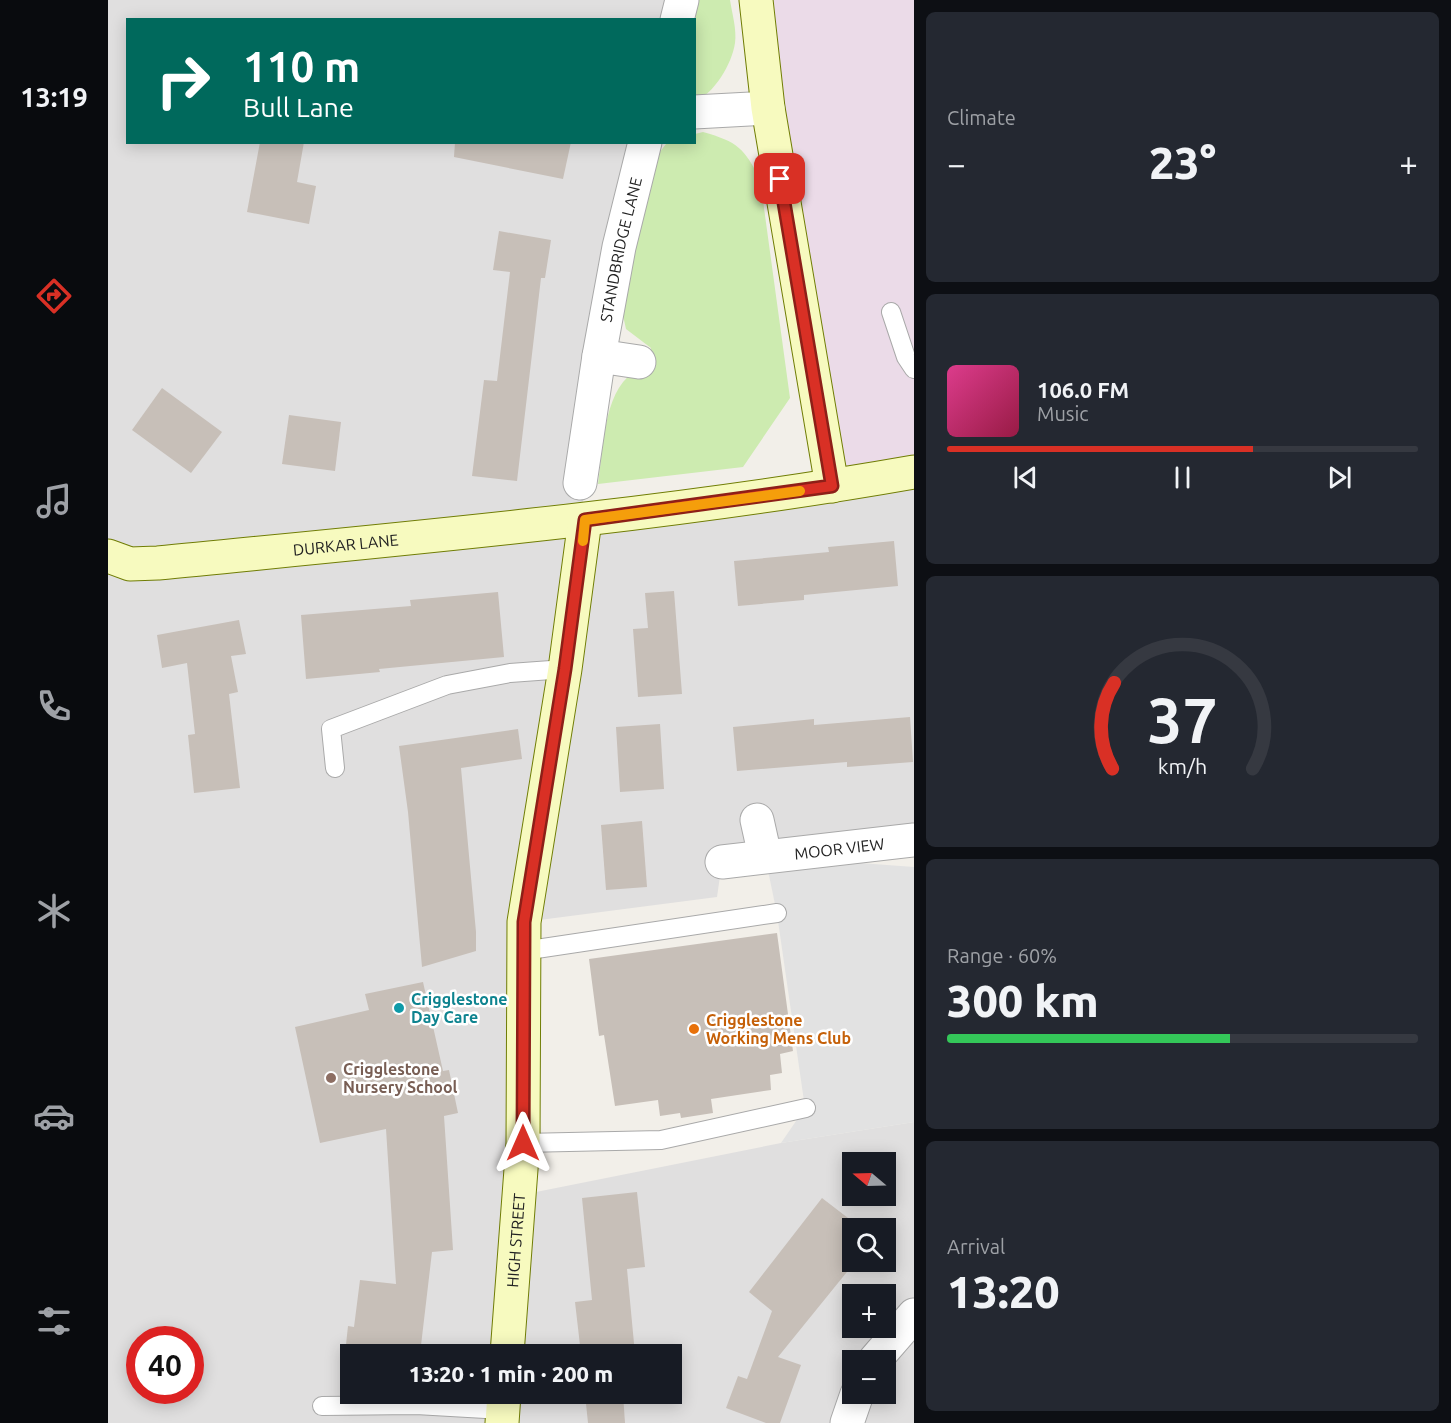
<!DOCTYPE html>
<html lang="en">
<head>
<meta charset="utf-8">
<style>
	:root { --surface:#171b24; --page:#242831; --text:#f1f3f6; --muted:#9ea1a6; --line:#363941; --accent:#d93025 }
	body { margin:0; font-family:Ubuntu,sans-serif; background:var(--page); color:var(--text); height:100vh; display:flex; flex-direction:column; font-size:22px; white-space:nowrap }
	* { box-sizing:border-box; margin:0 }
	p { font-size:20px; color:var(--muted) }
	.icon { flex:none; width:33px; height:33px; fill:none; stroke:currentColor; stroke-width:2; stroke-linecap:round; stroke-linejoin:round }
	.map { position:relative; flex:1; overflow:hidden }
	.sheet { display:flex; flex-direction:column; gap:12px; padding:12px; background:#0d0f14; width:537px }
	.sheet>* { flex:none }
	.banner { position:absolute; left:18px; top:18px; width:570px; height:126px; border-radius:0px; box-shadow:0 3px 15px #0003; background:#00695c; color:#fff; overflow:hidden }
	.needle { width:39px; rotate:289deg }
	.fabs { position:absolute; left:734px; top:1152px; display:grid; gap:12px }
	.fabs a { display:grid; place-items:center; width:54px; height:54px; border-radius:0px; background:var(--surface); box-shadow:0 3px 15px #0003; font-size:30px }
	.speed { position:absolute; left:18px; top:1326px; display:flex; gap:12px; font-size:30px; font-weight:700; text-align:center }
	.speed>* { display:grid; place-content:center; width:78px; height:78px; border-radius:50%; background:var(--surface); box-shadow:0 3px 15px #0003; line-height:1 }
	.speed .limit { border:9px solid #d22; background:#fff; color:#111 }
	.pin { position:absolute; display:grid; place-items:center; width:51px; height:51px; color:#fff; margin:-26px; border-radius:12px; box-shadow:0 3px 9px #0006 }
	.me { position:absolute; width:66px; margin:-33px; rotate:0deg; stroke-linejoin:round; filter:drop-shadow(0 0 4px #0008) }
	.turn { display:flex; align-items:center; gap:21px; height:126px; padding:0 18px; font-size:27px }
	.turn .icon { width:78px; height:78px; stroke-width:2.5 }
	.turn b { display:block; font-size:42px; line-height:51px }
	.big { font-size:45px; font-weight:800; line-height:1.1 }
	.sheet .tile { flex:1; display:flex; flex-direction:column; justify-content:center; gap:9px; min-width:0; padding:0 21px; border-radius:9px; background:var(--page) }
	.sheet .dial { align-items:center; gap:0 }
	.dial svg { height:156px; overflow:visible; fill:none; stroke:var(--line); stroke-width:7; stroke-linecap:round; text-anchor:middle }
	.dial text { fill:var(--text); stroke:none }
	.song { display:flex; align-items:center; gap:18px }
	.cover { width:72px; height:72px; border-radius:9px; background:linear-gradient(135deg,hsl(330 70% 55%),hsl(340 70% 35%)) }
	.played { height:6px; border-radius:3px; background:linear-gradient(90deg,var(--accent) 65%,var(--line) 65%) }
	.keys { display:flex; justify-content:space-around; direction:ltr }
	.heat { display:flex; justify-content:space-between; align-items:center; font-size:33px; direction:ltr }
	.charge { height:9px; border-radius:4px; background:linear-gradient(90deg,#34c759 60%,var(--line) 0) }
	.trip { position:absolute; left:232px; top:1344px; width:342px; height:60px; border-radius:0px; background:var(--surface); box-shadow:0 3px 15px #0003; font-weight:800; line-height:60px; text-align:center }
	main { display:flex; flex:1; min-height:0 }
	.tab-bar { display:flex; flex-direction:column; width:108px; justify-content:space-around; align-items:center; background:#090b0e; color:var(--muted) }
	.tab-bar .icon { width:42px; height:42px }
	.tab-bar .current { color:var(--accent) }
	.tab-bar b { font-size:27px; color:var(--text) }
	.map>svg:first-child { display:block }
</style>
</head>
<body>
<main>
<nav class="tab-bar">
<b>13:19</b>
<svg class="icon current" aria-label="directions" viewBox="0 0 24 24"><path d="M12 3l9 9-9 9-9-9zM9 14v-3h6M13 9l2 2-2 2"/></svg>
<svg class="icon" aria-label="music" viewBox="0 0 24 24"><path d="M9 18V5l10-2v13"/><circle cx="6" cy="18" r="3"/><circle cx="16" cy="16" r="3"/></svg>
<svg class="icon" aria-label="phone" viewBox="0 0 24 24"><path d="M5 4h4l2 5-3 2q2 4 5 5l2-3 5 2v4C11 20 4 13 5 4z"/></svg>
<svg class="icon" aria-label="climate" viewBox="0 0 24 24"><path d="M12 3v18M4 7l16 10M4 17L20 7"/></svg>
<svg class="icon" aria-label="car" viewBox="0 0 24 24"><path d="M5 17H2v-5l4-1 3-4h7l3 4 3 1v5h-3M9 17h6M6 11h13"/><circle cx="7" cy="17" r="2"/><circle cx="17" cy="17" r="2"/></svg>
<svg class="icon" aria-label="filters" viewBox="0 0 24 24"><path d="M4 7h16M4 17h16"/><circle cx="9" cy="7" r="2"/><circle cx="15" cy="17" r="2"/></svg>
</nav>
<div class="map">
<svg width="806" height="1423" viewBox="0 0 806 1423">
	<rect width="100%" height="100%" fill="#f2efe9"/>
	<path fill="#e0dfdf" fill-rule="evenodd" d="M0 0H574L569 20H20V142L537 143 472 483 478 520 806 472V840L614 862 609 897 416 922 413 1195 673 1143 806 1122V1423H0ZM744 1162H777V1196H744ZM744 1228H777V1262H744ZM744 1294H777V1328H744ZM32 1340H82V1390H32ZM243 1354H564V1394H243ZM744 1360H777V1394H744Z"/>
	<path fill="#ebdbe8" d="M648 0H806V472L724 486Z"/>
	<g fill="#cdebb0">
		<path d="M589 0H622C624 13 629 30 627 43 624 64 606 94 587 101L586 20H584Z"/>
		<path d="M595 132C630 142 636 148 652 179L682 398 635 467 490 484C495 453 495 392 525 373 529 371 535 370 539 369L543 348 518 329 514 311 548 157 558 144 586 142 587 134Z"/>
	</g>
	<path fill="#e2e2e2" d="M657 856 806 867V1122L673 1143 697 1108 669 914Z"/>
	<g fill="#c7bfb8">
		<path d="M152 142H196L189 182 208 186 201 224 139 212Z"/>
		<path d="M347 142H463L455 179 346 157Z"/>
		<path d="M391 231 443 240 437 278H433L409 481 364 476 376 380 389 381 402 272 385 270Z"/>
		<path d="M54 388 114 432 83 473 24 430Z"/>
		<path d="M181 415 233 422 227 471 174 464Z"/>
		<path d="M786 541 790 586 696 595V600L630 606 626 561 721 552 720 547Z"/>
		<path d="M566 591 574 694 530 697 525 629 540 628 537 593Z"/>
		<path d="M390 592 396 657 271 669 272 672 198 679 193 615 303 606 302 600Z"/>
		<path d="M131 620 138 654 123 656 130 692 121 694 132 788 86 793 80 735 87 734 79 663 54 668 49 635Z"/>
		<path d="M802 717 805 762 739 767V762L629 771 625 727 706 719V725Z"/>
		<path d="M552 724 556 789 512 792 508 727Z"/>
		<path d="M410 729 414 759 353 768 368 932V951L314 967 300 812 291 746Z"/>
		<path d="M534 821 539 887 498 890 493 825Z"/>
		<path d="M669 933 685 1051 672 1054 674 1073 662 1075 663 1090 603 1099 605 1113 573 1118 572 1113 552 1116 550 1100 507 1106 496 1035 491 1036 481 959Z"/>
		<path d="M315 982 335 1071 341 1070 350 1113 336 1116 345 1250 324 1252 312 1354H243V1392L233 1391 240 1326 246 1327 252 1280 288 1284 278 1129 212 1143 187 1027 261 1010 257 994Z"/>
		<path d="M529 1192 537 1267 519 1269 527 1354H473L467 1302 484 1300 474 1198Z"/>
		<path d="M714 1198 753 1228H744V1262H747L670 1357 693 1365 672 1423H658L618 1408 630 1376 639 1379 664 1311 641 1292Z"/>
		<path d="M477 1394H515L517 1423H480Z"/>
	</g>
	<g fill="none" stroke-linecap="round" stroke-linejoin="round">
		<g stroke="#a9a9a9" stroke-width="20">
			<g id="lane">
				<path d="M783 312 798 357 806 369"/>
				<path d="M227 768 223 729 339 685 402 673 457 669"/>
				<path d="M415 951 669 913"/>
				<path d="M415 1143 553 1140 698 1108"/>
				<path d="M214 1406 308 1405 395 1410"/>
			</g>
		</g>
		<g stroke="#a9a9a9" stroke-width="35">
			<g id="street">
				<path d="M569 20 574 0"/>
				<path d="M586 112 660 108"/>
				<path d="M491 356 531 362"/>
				<path id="s1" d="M472 483 491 356 511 247 537 142"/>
				<path d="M649 820 657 856"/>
				<path id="s2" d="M614 862 806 840"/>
				<path d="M767 1360 806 1315"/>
				<path d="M739 1423 749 1394"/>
			</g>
		</g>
		<g stroke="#707d05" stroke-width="35">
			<g id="secondary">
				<path d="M648 0 660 108 724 486"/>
				<path id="s3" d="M0 556 22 564 50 563C302 538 556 516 806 472"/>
				<path id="s4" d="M399 1354 415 1143 416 922 457 669 477 520"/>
				<path d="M394 1423 396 1394"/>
			</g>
		</g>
		<use href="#lane" stroke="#fff" stroke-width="18"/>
		<use href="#street" stroke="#fff" stroke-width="33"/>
		<use href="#secondary" stroke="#f7fabf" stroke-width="33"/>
	</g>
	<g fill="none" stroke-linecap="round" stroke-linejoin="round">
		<g stroke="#8d1f18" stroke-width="15">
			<path id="route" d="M415 1143 416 922 457 669 477 520 724 486 672 179"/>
		</g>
		<use href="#route" stroke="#d93025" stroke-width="10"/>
		<path stroke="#f59e0b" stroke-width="10" d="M475 541 477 520 692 491"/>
	</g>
	<circle fill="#0f9aa8" stroke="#fff" stroke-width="2" cx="291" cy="1008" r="6"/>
	<circle fill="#e8710a" stroke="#fff" stroke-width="2" cx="586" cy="1029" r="6"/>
	<circle fill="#8d6e63" stroke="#fff" stroke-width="2" cx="223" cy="1078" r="6"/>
	<g text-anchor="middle" stroke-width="5" stroke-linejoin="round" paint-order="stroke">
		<g font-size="16" fill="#222" stroke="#fff">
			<text dy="6" stroke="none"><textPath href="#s1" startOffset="237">STANDBRIDGE LANE</textPath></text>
			<text dy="6" stroke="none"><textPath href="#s3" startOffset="240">DURKAR LANE</textPath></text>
			<text dy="6" stroke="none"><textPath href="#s2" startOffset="118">MOOR VIEW</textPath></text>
			<text dy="6" stroke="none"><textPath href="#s4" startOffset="114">HIGH STREET</textPath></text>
		</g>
		<g font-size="16" font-weight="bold" fill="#0d838f" stroke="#fff" text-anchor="start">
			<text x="303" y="1005">Crigglestone<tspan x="303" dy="18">Day Care</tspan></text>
		</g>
		<g font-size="16" font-weight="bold" fill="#c56008" stroke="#fff" text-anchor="start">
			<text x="598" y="1026">Crigglestone<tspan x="598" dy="18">Working Mens Club</tspan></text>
		</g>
		<g font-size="16" font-weight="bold" fill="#785e54" stroke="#fff" text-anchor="start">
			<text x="235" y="1075">Crigglestone<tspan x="235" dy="18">Nursery School</tspan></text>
		</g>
	</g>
</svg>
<div class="fabs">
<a><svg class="needle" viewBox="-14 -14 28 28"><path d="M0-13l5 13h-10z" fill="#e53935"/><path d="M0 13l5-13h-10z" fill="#9ea1a6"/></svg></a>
<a><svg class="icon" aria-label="search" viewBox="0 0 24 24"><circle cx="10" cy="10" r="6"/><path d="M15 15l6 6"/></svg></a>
<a>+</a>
<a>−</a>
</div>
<div class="speed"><div class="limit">40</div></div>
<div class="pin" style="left:672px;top:179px;background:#d93025"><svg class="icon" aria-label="arrive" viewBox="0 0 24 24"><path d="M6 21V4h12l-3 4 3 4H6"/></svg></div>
<svg class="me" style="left:415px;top:1143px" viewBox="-20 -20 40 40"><path d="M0-17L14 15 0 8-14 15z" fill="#d93025" stroke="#fff" stroke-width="4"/></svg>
<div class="trip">13:20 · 1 min · 200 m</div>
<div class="banner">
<div class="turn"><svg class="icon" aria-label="right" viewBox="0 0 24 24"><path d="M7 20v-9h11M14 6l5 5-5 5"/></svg><div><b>110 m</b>Bull Lane</div></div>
</div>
</div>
<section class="sheet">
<div class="tile"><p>Climate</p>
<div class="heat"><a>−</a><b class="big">23°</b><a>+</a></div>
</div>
<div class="tile">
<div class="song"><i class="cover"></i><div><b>106.0 FM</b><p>Music</p></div></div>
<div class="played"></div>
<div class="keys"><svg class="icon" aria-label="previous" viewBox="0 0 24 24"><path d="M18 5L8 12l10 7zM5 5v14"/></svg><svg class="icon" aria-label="pause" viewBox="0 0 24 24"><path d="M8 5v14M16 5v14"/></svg><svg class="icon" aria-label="next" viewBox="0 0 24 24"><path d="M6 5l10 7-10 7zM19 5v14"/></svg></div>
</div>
<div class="tile dial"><svg viewBox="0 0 100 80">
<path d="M14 69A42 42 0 1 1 86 69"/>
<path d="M14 69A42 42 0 0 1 15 25" stroke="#d93025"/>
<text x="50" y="56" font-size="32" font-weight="700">37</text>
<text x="50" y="72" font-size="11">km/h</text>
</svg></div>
<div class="tile"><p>Range · 60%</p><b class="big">300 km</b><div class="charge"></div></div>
<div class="tile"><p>Arrival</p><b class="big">13:20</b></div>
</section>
</main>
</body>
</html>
